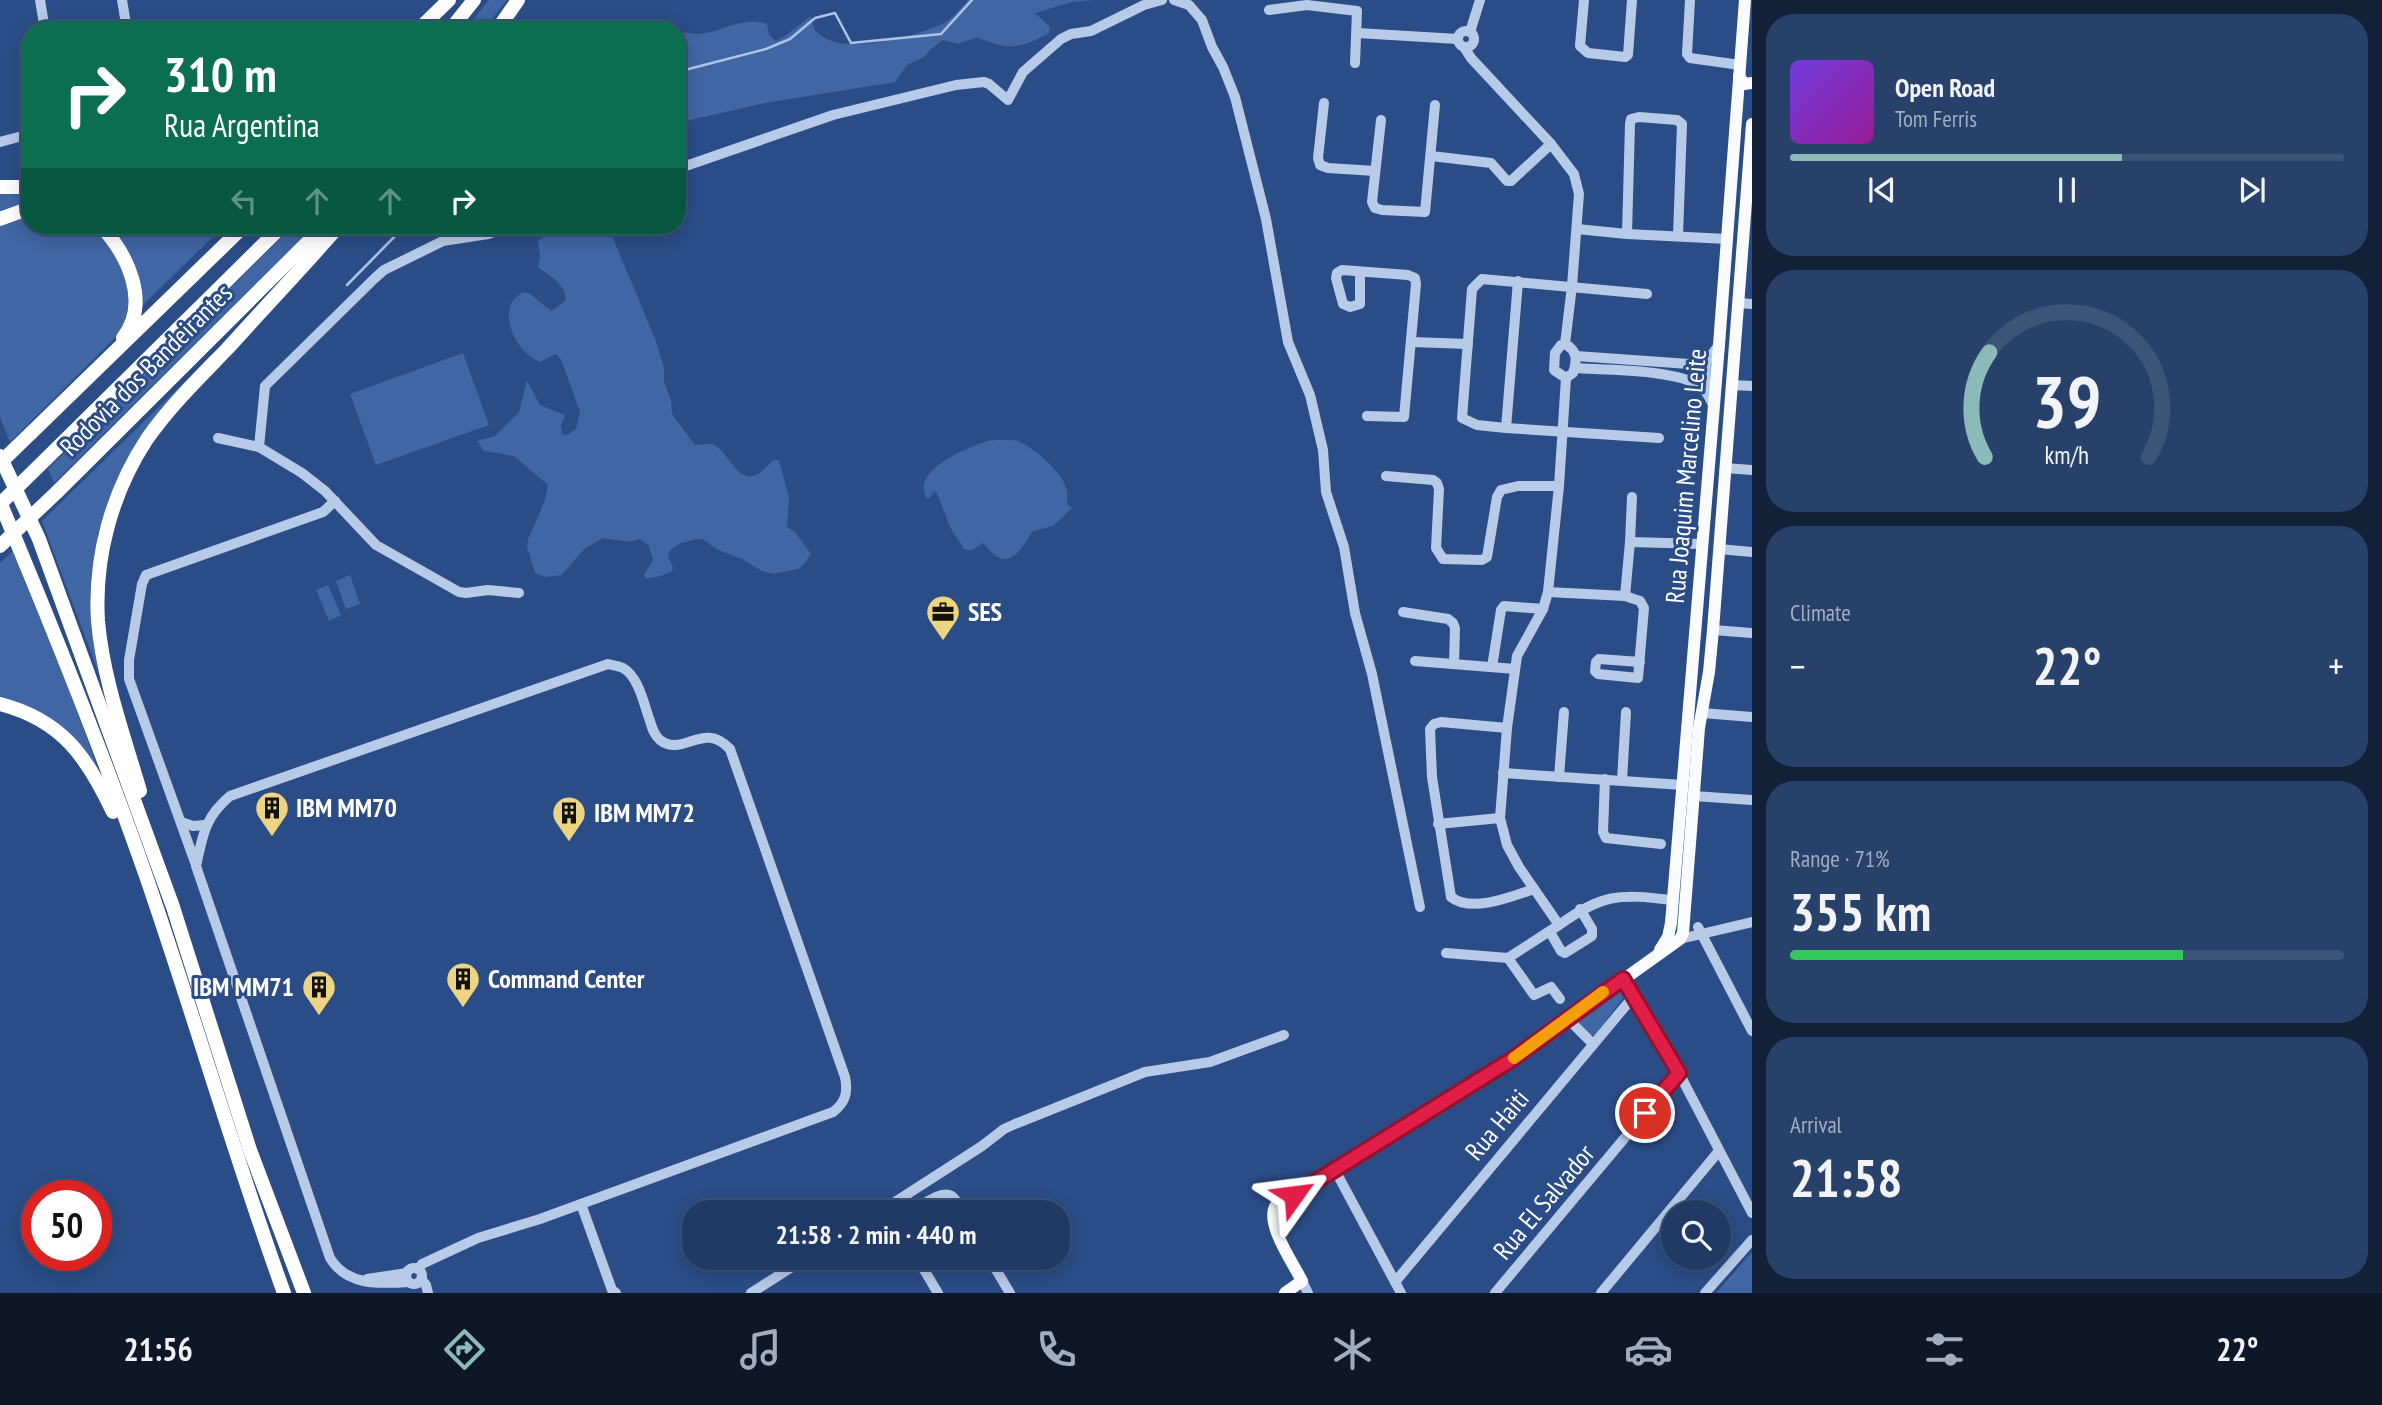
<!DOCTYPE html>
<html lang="en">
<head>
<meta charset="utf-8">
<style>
	:root { --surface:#203a65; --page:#28416b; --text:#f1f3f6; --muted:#a2adbf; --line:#3d5479; --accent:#8bbbb9 }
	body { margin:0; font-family:"PT Sans Narrow",sans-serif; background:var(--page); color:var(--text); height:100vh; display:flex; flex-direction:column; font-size:26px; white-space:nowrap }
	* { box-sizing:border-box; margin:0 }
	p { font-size:23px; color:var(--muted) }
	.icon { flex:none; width:38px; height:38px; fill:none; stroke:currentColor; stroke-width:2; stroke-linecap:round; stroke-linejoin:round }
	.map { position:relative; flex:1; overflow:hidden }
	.panel { display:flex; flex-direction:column; gap:14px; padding:14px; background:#122038; width:630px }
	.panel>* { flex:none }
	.banner { position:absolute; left:21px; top:21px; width:665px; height:214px; border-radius:28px; box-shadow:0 4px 18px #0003,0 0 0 2px var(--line); background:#0b6e4f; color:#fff; overflow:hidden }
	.buttons { position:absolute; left:1661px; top:1200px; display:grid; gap:14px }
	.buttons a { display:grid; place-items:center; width:70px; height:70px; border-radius:50%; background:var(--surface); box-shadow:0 4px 18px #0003,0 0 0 2px var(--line); font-size:35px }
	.speed { position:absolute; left:21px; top:1180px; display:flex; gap:14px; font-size:35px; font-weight:700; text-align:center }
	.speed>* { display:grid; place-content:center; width:91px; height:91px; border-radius:50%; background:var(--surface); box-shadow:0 4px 18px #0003,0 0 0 2px var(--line); line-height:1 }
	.speed .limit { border:10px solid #d22; background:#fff; color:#111 }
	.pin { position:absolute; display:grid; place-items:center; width:60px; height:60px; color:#fff; margin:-30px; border:4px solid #fff; border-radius:50%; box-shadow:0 2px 7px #0007 }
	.me { position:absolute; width:77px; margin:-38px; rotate:59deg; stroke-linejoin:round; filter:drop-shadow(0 0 5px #0008) }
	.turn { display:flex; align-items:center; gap:24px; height:147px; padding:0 28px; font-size:32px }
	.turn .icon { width:91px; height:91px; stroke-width:2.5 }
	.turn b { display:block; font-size:49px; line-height:60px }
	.lanes { display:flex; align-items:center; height:66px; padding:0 28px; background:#0003; justify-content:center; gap:35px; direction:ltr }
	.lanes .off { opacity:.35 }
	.big { font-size:52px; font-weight:700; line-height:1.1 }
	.panel .widget { flex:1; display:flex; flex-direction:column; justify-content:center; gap:10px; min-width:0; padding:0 24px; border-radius:28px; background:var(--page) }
	.panel .dial { align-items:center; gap:0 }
	.dial svg { height:182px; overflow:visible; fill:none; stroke:var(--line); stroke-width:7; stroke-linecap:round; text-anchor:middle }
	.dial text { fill:var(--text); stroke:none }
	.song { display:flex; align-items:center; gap:21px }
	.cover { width:84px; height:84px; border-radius:10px; background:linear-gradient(135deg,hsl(260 70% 55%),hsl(300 70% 35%)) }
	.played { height:7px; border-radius:4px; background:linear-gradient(90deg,var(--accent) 60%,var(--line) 60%) }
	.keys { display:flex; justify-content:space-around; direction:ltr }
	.heat { display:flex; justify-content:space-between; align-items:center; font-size:38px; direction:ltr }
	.charge { height:10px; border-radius:5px; background:linear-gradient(90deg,#34c759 71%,var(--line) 0) }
	.trip { position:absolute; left:682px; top:1200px; width:388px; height:70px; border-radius:28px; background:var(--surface); box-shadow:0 4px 18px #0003,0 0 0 2px var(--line); font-weight:700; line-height:70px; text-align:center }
	.dock { display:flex; height:112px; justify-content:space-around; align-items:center; background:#0d1728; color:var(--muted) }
	.dock .icon { width:49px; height:49px }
	.dock .selected { color:var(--accent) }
	.dock b { font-size:32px; color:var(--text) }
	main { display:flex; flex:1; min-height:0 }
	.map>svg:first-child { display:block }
</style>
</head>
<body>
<main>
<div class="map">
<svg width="1752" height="1293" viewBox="0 0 1752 1293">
	<rect width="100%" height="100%" fill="#2b4d87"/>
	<g fill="#4066a3">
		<path d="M489 0H507L483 30H465Z"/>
		<path d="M968 0H1093L1072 2 1035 13 1050 27 1049 33C1020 49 1007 51 977 37L958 44 943 40 931 49 924 57 907 65 895 82 765 103 677 123V32C684 32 693 34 700 34 723 31 743 16 767 24L769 35 776 41 785 36 811 16C812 21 813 28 816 31 839 58 912 37 940 25 952 20 960 9 968 0Z"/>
		<path d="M0 192H30V203L0 214Z"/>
		<path d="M30 214V226H91L98 230 118 254 131 299 124 325 116 337 10 442 0 417V226Z"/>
		<path d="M106 226H224L138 310Z"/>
		<path d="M293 226H314L54 483 48 469Z"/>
		<path d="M560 226H608L656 341 664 368V381L671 400 672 414 695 445C700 445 707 443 712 444 733 451 738 502 773 460H779L789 498 787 527 795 532 811 554 805 563 798 569 773 574 762 571 742 559 716 549 703 539H697L681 543 670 550 668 557 673 567 672 571 661 576 646 579 644 575 653 560 649 546 640 539 630 542 603 538 584 549 562 575 546 577 535 573 527 547 528 539 545 500 548 485 514 456 484 451 477 441 495 436 519 412 527 381 540 405 565 415 561 426 562 434 567 435 576 429 580 411 561 360 556 354 540 362C520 354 503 326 511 304 513 299 519 295 523 292L529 293 551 311 565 301C568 285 550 277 538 267L540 256 538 241Z"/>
		<path d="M463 353 489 425 376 465 350 394Z"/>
		<path d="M207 360 210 361 143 438 97 559 106 693 42 521Z"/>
		<path d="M1016 440C1032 446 1060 470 1066 487 1068 492 1067 498 1067 504L1072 508 1053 526 1033 531C1017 556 1007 573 983 543L971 551 964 549 950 527 937 493 934 491 930 498H927C909 471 969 446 988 441 997 439 1007 441 1016 440Z"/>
		<path d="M16 548 98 768 97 769 88 756 0 699V563Z"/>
		<path d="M350 575 360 604 346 609 336 581Z"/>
		<path d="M328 585 341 615 329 621 316 590Z"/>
		<path d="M1621 984 1627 993 1595 1035H1589L1576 1023 1577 1016Z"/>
		<path d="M1752 1252V1293H1716Z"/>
	</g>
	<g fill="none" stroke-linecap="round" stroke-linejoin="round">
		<g stroke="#adc4e7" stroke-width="2.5">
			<path d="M677 72 766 49 790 39 815 18 835 13 851 43 941 34 972 0"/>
			<path d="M347 285 405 226"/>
		</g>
		<g stroke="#b7cae7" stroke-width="10">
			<path d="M40 0 45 30"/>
			<path d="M122 0 127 30"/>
			<path d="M1174 0 1189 5 1202 20 1212 47 1223 67 1235 97 1266 219 1288 342 1310 395 1323 450 1326 492 1344 547 1355 613 1372 674 1420 907"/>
			<path d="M1584 0 1580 46 1588 53 1625 57 1628 55 1632 0"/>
			<path d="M1690 0 1687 54 1690 58 1740 65"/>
			<path d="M1269 10 1307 5 1357 11 1355 63"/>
			<circle cx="1466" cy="39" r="8"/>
			<path d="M1470 32 1480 0"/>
			<path d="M1357 33 1458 39"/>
			<path d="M1464 47 1471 58 1551 144 1574 174 1579 194 1572 286 1565 344"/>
			<path d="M1324 103 1318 158 1320 165 1328 168 1375 171"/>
			<path d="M1381 120 1372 202 1375 208 1382 210 1425 212 1435 105"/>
			<path d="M0 142 30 134"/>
			<path d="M1431 156 1491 163 1507 181H1511L1551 144"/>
			<path d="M677 169 833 115 956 85 984 82 989 84 1008 100 1023 72 1061 39 1071 34 1091 31 1144 5 1162 0"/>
			<path d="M1577 229 1627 234 1727 239"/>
			<path d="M1627 234 1630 124 1631 119 1639 117 1677 120 1682 124 1678 236"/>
			<path d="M1360 272V304L1350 307 1343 304 1336 278 1337 273 1342 270 1408 275 1415 278 1416 284 1404 417 1367 416"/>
			<path d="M1647 294 1482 279 1472 289 1462 418 1477 425 1506 428 1659 438"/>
			<path d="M1738 303 1752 304"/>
			<path d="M1412 342 1468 344"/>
			<path d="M1565 344C1578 351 1577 361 1573 373L1566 378 1554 370 1555 353 1561 345Z"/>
			<path d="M1576 356 1689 364 1706 362 1719 345"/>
			<path d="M1575 368C1605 370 1678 369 1701 387 1707 391 1710 399 1713 405"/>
			<path d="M1566 378 1559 486 1548 592 1543 609 1517 656 1507 728 1500 818 1507 845 1519 867 1559 925C1604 893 1619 894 1672 900"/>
			<path d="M1731 385 1752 386"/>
			<path d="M1705 389 1706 362"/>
			<path d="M1506 428 1518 281"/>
			<path d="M218 438 259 447 302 473 325 491 376 545 459 592 466 593 488 590 519 593"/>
			<path d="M259 447 265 386 375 278 384 270 443 241 488 234 510 226"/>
			<path d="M1725 468 1752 470"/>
			<path d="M1386 476 1433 480 1437 483 1439 489 1436 548 1443 559 1482 560 1487 557 1497 497 1501 490 1518 486H1559"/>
			<path d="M1630 542 1632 497"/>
			<path d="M1719 549 1752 552"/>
			<path d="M1548 592 1625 596 1630 542 1702 544"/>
			<path d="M1625 596 1640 601 1644 608 1638 678 1598 674 1595 671 1596 662 1599 659 1640 662"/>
			<path d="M1403 612 1448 619 1453 623 1455 628 1454 664"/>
			<path d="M1713 630 1752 633"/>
			<path d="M1415 661 1515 669"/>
			<path d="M1492 667 1501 610 1504 606 1543 609"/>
			<path d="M1702 713 1752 717"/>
			<path d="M1507 728 1441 722 1434 724 1430 729 1432 777 1451 897C1471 913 1511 897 1534 889"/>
			<path d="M1503 773 1683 785"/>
			<path d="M1559 777 1564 712"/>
			<path d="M1605 779 1603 832 1606 838 1661 844"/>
			<path d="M1622 780 1626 712"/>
			<path d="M1694 796 1752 800"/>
			<path d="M181 822 193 826 205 825"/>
			<path d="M1438 824 1500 818"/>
			<path d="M196 865 129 679V660L142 584 146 575 323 512 335 501"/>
			<path d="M1698 927 1752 1031"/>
			<path d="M1550 932 1561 951 1565 953 1592 936V929L1580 909"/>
			<path d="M1680 939 1752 922"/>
			<path d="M1446 953 1508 958 1559 925"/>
			<path d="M1508 958 1534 995 1551 987 1560 999"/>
			<path d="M1623 979 1679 1073 1752 1213"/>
			<path d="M1567 1018 1592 1043"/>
			<path d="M1335 1170 1401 1293"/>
			<path d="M581 1204 612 1290 616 1293"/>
			<path d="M878 1213 982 1146 1004 1129 1015 1124 1145 1072 1210 1062 1284 1035"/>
			<path d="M910 1213C920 1207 942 1188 953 1197 957 1201 960 1208 963 1213"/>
			<path d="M917 1258 938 1293"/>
			<path d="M989 1258 1010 1293"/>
			<circle cx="414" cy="1276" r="8"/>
			<path d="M367 1279 407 1273"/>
			<path d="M421 1279 426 1285 428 1293"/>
			<path d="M1302 1281 1308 1293"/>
			<path d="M409 1282C379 1284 347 1286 330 1258L196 866C203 835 204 818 230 796L608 664C612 665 619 666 623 668 639 677 644 705 650 721 652 728 654 735 660 740 683 758 703 720 730 749L845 1077C848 1092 846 1102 833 1112L540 1219 478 1238 422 1264 418 1269"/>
			<path d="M1395 1282 1633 997"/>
			<path d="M751 1293 806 1258"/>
			<path d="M1495 1293 1679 1073"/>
			<path d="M1601 1293 1719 1151"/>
			<path d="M1705 1293 1752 1240"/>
		</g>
		<g stroke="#f9fbfe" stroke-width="12">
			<path d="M1739 76 1744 84 1752 83"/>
			<path d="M1660 950 1668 937 1671 923 1719 345 1745 0"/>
			<path d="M1285 1293 1302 1281C1293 1263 1264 1222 1276 1205L1511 1060 1680 939 1683 933 1699 728 1709 672 1713 630 1752 124"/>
		</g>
		<g stroke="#fff" stroke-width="14">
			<path d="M418 30 449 0"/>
			<path d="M450 30 474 0"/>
			<path d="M497 30 518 0"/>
			<path d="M0 187H30"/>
			<path d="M0 219 30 208"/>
			<path d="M101 226C127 254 151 302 123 338"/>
			<path d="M31 433 244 226"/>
			<path d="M0 456 39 539 173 907 250 1150 304 1293"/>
			<path d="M46 459 282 226"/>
			<path d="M57 492 324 226"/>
			<path d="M0 502C52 626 102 750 146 876 194 1015 234 1155 284 1293"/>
			<path d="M0 704C62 720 87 757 113 812"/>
			<path d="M140 791C124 736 103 679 98 621 94 557 112 492 147 439 170 406 200 377 228 348 265 307 303 267 339 226"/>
		</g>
		<g stroke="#fff" stroke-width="14">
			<path d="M0 463 31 433"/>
			<path d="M0 504 46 459"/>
			<path d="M0 546 57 492"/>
		</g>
	</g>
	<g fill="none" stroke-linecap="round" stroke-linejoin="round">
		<g stroke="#92132f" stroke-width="18">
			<path id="route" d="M1294 1195 1511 1060 1623 979 1679 1073 1645 1113"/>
		</g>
		<use href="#route" stroke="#e11d48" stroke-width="12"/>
		<path stroke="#f59e0b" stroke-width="12" d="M1514 1058 1603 992"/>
	</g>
	<defs>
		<g id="office-pin" transform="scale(1.75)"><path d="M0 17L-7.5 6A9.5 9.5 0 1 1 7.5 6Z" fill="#edd480" stroke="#2b4d87"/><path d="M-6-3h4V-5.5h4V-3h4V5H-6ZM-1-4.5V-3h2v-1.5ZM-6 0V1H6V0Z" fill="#111"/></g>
		<g id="building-pin" transform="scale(1.75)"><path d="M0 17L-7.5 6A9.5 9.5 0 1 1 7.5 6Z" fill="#edd480" stroke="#2b4d87"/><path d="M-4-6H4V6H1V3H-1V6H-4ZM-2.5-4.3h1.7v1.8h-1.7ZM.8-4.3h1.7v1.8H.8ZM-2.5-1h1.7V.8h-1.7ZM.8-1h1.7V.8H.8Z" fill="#111"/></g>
	</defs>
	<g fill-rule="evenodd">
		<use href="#office-pin" x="943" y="612"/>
		<use href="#building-pin" x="272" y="808"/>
		<use href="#building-pin" x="569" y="813"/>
		<use href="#building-pin" x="463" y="979"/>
		<use href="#building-pin" x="319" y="987"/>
	</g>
	<g text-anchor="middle" stroke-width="6" stroke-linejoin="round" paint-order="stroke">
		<g font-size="26" fill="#fff" stroke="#2b4d87">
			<text transform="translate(146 370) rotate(-45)" y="9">Rodovia dos Bandeirantes</text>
			<text transform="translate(1686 476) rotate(-85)" y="9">Rua Joaquim Marcelino Leite</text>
			<text transform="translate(1497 1125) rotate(-50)" y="9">Rua Haiti</text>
			<text transform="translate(1544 1202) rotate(-50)" y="9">Rua El Salvador</text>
		</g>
		<g font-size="26" font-weight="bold" fill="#fff" stroke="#2b4d87" text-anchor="start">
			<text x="968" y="621">SES</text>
			<text x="296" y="817">IBM MM70</text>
			<text x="594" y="822">IBM MM72</text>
			<text x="488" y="988">Command Center</text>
			<text x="294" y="996" text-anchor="end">IBM MM71</text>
		</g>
	</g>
</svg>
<div class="buttons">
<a><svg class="icon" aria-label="search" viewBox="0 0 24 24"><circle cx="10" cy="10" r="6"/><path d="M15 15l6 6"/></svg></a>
</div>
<div class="speed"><div class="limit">50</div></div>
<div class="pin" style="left:1645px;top:1113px;background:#d93025"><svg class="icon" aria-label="arrive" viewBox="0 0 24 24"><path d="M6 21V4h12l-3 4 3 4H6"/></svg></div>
<svg class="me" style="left:1294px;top:1195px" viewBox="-20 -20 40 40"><path d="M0-17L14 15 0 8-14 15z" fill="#e11d48" stroke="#fff" stroke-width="4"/></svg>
<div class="trip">21:58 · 2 min · 440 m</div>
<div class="banner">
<div class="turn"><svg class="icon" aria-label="right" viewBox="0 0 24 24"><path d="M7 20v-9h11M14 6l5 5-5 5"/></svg><div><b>310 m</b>Rua Argentina</div></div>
<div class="lanes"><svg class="icon off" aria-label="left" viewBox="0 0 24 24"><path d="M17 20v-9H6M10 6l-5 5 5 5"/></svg><svg class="icon off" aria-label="ahead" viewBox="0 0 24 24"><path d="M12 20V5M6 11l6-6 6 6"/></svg><svg class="icon off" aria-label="ahead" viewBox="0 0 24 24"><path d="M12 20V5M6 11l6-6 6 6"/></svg><svg class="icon" aria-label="right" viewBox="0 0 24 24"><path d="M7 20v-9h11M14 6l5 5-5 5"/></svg></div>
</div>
</div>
<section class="panel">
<div class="widget">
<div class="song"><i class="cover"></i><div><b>Open Road</b><p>Tom Ferris</p></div></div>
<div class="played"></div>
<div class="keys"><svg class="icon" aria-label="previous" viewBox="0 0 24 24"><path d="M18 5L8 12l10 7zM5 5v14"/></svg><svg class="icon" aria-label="pause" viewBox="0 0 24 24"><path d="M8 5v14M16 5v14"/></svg><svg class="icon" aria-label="next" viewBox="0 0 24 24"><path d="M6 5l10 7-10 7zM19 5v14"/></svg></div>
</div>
<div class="widget dial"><svg viewBox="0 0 100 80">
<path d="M14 69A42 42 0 1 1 86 69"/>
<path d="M14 69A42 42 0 0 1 16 23" stroke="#8bbbb9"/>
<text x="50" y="56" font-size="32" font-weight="700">39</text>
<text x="50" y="72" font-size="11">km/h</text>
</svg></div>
<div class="widget"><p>Climate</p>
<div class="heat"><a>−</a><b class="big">22°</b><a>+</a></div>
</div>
<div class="widget"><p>Range · 71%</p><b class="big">355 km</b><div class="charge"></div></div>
<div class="widget"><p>Arrival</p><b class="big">21:58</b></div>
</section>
</main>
<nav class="dock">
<b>21:56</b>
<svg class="icon selected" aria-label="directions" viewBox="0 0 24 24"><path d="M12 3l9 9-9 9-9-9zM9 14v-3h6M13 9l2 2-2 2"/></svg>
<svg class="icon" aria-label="music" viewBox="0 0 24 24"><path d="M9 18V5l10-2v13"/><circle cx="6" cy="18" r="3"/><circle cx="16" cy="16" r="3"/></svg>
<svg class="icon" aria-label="phone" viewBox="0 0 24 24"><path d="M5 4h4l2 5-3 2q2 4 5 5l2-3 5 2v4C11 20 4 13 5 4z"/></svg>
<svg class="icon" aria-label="climate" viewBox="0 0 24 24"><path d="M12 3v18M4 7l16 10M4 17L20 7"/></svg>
<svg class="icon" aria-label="car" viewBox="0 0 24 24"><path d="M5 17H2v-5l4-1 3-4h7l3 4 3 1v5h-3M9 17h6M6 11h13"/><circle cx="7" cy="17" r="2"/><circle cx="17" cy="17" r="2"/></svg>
<svg class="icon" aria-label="filters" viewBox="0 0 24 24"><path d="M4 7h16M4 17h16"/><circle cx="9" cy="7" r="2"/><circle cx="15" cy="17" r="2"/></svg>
<b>22°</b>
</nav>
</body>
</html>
